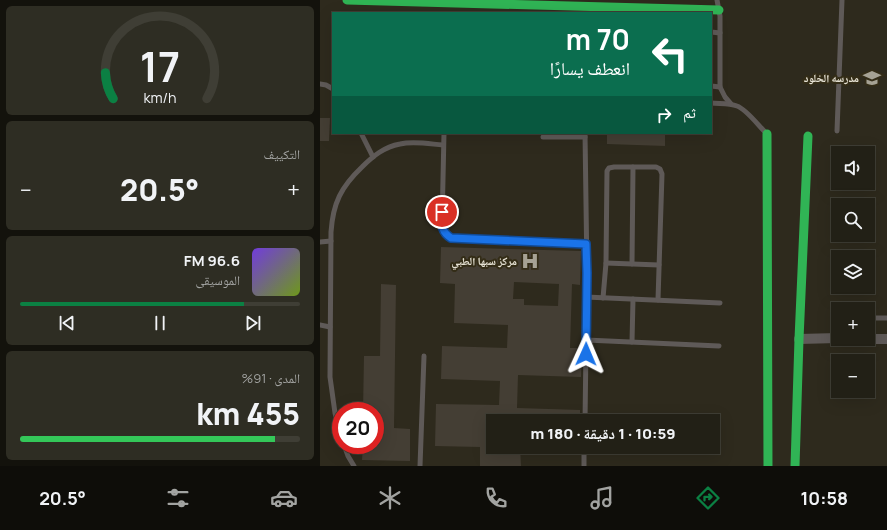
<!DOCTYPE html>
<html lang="ar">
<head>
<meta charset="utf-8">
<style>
	:root { --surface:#222016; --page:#2e2d23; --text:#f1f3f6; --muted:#a2a3a1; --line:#3f3e35; --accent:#0b8043 }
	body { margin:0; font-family:Manrope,"Noto Naskh Arabic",sans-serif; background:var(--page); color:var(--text); direction:rtl; height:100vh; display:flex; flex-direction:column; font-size:15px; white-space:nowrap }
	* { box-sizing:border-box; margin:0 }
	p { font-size:13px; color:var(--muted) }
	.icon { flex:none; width:22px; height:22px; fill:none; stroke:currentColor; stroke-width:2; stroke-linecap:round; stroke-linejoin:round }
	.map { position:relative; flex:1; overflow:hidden; direction:ltr }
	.panel { display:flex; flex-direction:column; gap:6px; padding:6px; background:#13120c; width:320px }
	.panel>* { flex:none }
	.hud { position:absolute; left:12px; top:12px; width:380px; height:122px; border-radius:0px; box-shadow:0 4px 16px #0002,0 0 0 1px var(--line); direction:rtl; background:#0b6e4f; color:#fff; overflow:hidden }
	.controls { position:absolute; left:511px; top:146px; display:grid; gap:8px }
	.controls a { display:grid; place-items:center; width:44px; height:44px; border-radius:0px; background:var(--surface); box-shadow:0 4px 16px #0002,0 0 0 1px var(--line); font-size:20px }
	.speed { position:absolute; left:12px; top:402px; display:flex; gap:8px; font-size:20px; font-weight:700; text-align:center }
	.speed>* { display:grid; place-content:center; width:52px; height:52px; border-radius:50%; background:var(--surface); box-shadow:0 4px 16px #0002,0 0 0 1px var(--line); line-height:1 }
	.speed .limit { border:6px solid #d22; background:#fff; color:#111 }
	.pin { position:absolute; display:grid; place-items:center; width:34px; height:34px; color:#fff; margin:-17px; border:2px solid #fff; border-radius:50%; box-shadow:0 1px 4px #0007 }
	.me { position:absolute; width:44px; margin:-22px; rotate:1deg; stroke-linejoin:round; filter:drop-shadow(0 0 3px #0008) }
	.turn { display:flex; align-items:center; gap:14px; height:84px; padding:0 16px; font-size:18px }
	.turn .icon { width:52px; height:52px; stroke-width:2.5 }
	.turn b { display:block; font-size:28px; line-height:34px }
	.then { display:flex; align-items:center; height:38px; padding:0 16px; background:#0003; gap:8px; font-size:15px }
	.big { font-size:30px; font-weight:800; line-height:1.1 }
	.panel .widget { flex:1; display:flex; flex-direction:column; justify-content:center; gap:6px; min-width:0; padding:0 14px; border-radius:6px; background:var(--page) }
	.panel .dial { align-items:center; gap:0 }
	.dial svg { height:104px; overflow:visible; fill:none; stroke:var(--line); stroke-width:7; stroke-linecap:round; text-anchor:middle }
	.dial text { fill:var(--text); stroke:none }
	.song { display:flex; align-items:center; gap:12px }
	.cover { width:48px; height:48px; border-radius:6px; background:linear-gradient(135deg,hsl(260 70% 55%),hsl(80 70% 35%)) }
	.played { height:4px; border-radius:2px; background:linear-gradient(90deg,var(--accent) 80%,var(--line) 80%) }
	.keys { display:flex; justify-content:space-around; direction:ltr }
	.heat { display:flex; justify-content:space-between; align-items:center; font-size:22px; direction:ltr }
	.charge { height:6px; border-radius:3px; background:linear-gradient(90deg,#34c759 91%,var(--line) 0) }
	.trip { position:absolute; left:166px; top:414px; width:234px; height:40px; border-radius:0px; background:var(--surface); box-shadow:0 4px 16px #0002,0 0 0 1px var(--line); font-weight:800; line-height:40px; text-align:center; direction:rtl }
	.tabs { display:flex; height:64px; justify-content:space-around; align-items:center; background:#0e0d09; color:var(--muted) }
	.tabs .icon { width:28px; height:28px }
	.tabs .active { color:var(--accent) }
	.tabs b { font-size:18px; color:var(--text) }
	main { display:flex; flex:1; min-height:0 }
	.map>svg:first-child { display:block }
</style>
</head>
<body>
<main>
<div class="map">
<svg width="567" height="466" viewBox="0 0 567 466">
	<rect width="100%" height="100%" fill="#2e2a1d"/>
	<g fill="#443e34" fill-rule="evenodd">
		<path d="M0 118H10L9 141H0Z"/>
		<path d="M287 133H345V146L287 144Z"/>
		<path d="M121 247 261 251 260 285 252 284 250 348H262L261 377 198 375 197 408 260 410V421H173V447H200L201 466H160V447L115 446 116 404 179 405 180 381 121 379 122 346 187 348 188 325 134 323 135 284 120 283ZM194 282 239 284 238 306 204 305V299H193Z"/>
		<path d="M61 284 76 285 74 428 90 429V461L42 460 43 445H55V411H43L44 356H60Z"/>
	</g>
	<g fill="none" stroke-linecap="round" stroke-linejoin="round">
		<g stroke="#5f5a58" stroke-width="5">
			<path d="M397 0 400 16V87L405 97 411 104"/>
			<path d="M391 32 400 33"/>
			<path d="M0 84 6 85 13 89"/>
			<path d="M391 86 400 87"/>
			<path d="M391 103C399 104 409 103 417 106 426 109 438 125 445 132"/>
			<path d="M517 131 522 0"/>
			<path d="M41 133 53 157"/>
			<path d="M124 133 122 225C123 234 127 238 136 238L266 244"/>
			<path d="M223 137H265"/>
			<path d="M0 242 11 241"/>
			<path d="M286 263 339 265"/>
			<path d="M312 264 313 167"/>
			<path d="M266 297 400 303"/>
			<path d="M283 298 286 263 287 171 289 168 294 167H336L340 169 342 174 338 300"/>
			<path d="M548 318H567"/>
			<path d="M0 325 10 327"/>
			<path d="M516 338C516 332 515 326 518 320"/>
			<path d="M266 340 399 346"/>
			<path d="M312 342 313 299"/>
			<path d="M265 421 267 273 265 133"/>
			<path d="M21 436 15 413 10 377 11 232C13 203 21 187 42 167 53 156 64 147 80 144 94 141 110 144 123 145"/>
			<path d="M24 445 28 456 34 466"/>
			<path d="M100 466 104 356"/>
			<path d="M264 466V447"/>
		</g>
		<g stroke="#5f5a58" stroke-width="10">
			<path d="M479 339 518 338"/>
			<path d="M548 339H567"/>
		</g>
		<g stroke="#30b455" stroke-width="9">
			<path d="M27 0 399 10"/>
			<path d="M447 134 448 466"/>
			<path d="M475 466 479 339 488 136"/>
		</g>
	</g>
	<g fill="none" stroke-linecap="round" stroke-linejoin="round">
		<g stroke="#114b97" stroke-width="10">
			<path id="route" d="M122 212C122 223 120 231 131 238L266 244 267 273 266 354"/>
		</g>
		<use href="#route" stroke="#1a73e8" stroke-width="7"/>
	</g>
	<defs>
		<g id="school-bare" transform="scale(1.38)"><path d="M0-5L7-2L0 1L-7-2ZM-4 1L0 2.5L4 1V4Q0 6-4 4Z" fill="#a6a294" stroke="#342d17" stroke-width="2.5" paint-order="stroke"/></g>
		<g id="hospital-bare" transform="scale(1.38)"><path d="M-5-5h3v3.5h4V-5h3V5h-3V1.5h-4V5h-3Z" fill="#a6a294" stroke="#342d17" stroke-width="2.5" paint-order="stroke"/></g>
	</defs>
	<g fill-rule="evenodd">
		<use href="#school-bare" x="552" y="78"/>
		<use href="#hospital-bare" x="210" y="261"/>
	</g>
	<g text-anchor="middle" stroke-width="4" stroke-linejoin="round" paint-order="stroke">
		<g font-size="11" font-weight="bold" fill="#e6e2d4" stroke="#342d17" text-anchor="end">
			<text x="539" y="82">مدرسه الخلود</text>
			<text x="197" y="265">مركز سبها الطبي</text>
		</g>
	</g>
</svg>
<div class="controls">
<a><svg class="icon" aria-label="sound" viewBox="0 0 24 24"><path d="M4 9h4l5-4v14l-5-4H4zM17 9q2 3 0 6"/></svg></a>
<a><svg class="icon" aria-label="search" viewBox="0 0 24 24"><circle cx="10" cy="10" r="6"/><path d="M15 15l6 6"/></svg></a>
<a><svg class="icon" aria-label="layers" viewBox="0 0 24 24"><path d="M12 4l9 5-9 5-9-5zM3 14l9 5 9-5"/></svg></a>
<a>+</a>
<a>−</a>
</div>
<div class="speed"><div class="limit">20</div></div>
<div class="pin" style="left:122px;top:212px;background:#d93025"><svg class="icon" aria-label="arrive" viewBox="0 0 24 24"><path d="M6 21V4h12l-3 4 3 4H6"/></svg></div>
<svg class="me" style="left:266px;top:354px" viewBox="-20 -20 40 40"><path d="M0-17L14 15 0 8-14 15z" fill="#1a73e8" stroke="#fff" stroke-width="4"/></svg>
<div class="trip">10:59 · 1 دقيقة · 180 m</div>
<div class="hud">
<div class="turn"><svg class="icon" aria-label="left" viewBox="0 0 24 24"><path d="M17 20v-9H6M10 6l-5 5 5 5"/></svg><div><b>70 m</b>انعطف يسارًا</div></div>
<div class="then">ثم<svg class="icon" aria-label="right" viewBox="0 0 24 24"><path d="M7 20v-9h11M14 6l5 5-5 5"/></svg></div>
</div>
</div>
<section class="panel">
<div class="widget dial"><svg viewBox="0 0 100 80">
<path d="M14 69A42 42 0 1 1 86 69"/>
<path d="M14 69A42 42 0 0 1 8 49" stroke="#0b8043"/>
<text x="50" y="56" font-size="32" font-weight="700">17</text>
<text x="50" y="72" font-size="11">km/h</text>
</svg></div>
<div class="widget"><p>التكييف</p>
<div class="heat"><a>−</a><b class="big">20.5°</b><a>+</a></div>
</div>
<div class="widget">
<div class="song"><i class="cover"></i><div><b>96.6 FM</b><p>الموسيقى</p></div></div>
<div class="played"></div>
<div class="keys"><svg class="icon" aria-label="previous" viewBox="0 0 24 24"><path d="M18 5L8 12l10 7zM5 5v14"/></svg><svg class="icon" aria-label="pause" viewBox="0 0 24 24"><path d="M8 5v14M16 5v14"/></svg><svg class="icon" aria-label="next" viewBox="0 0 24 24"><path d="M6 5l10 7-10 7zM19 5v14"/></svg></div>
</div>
<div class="widget"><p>المدى · 91%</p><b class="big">455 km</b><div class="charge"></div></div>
</section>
</main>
<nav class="tabs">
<b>10:58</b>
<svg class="icon active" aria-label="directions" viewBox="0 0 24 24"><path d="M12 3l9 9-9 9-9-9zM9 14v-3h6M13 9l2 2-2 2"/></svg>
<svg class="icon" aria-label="music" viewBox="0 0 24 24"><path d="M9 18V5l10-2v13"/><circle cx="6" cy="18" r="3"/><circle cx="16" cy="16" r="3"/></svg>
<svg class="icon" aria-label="phone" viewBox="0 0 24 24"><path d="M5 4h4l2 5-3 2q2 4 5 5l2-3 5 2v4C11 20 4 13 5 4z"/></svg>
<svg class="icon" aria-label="climate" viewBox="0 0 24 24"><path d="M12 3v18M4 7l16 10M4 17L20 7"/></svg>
<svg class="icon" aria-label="car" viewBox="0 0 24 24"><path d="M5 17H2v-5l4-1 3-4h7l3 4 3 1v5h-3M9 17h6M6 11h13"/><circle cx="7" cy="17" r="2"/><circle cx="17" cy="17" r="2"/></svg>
<svg class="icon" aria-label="filters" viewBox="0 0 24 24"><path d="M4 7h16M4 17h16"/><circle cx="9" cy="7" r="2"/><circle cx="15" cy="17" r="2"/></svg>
<b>20.5°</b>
</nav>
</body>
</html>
